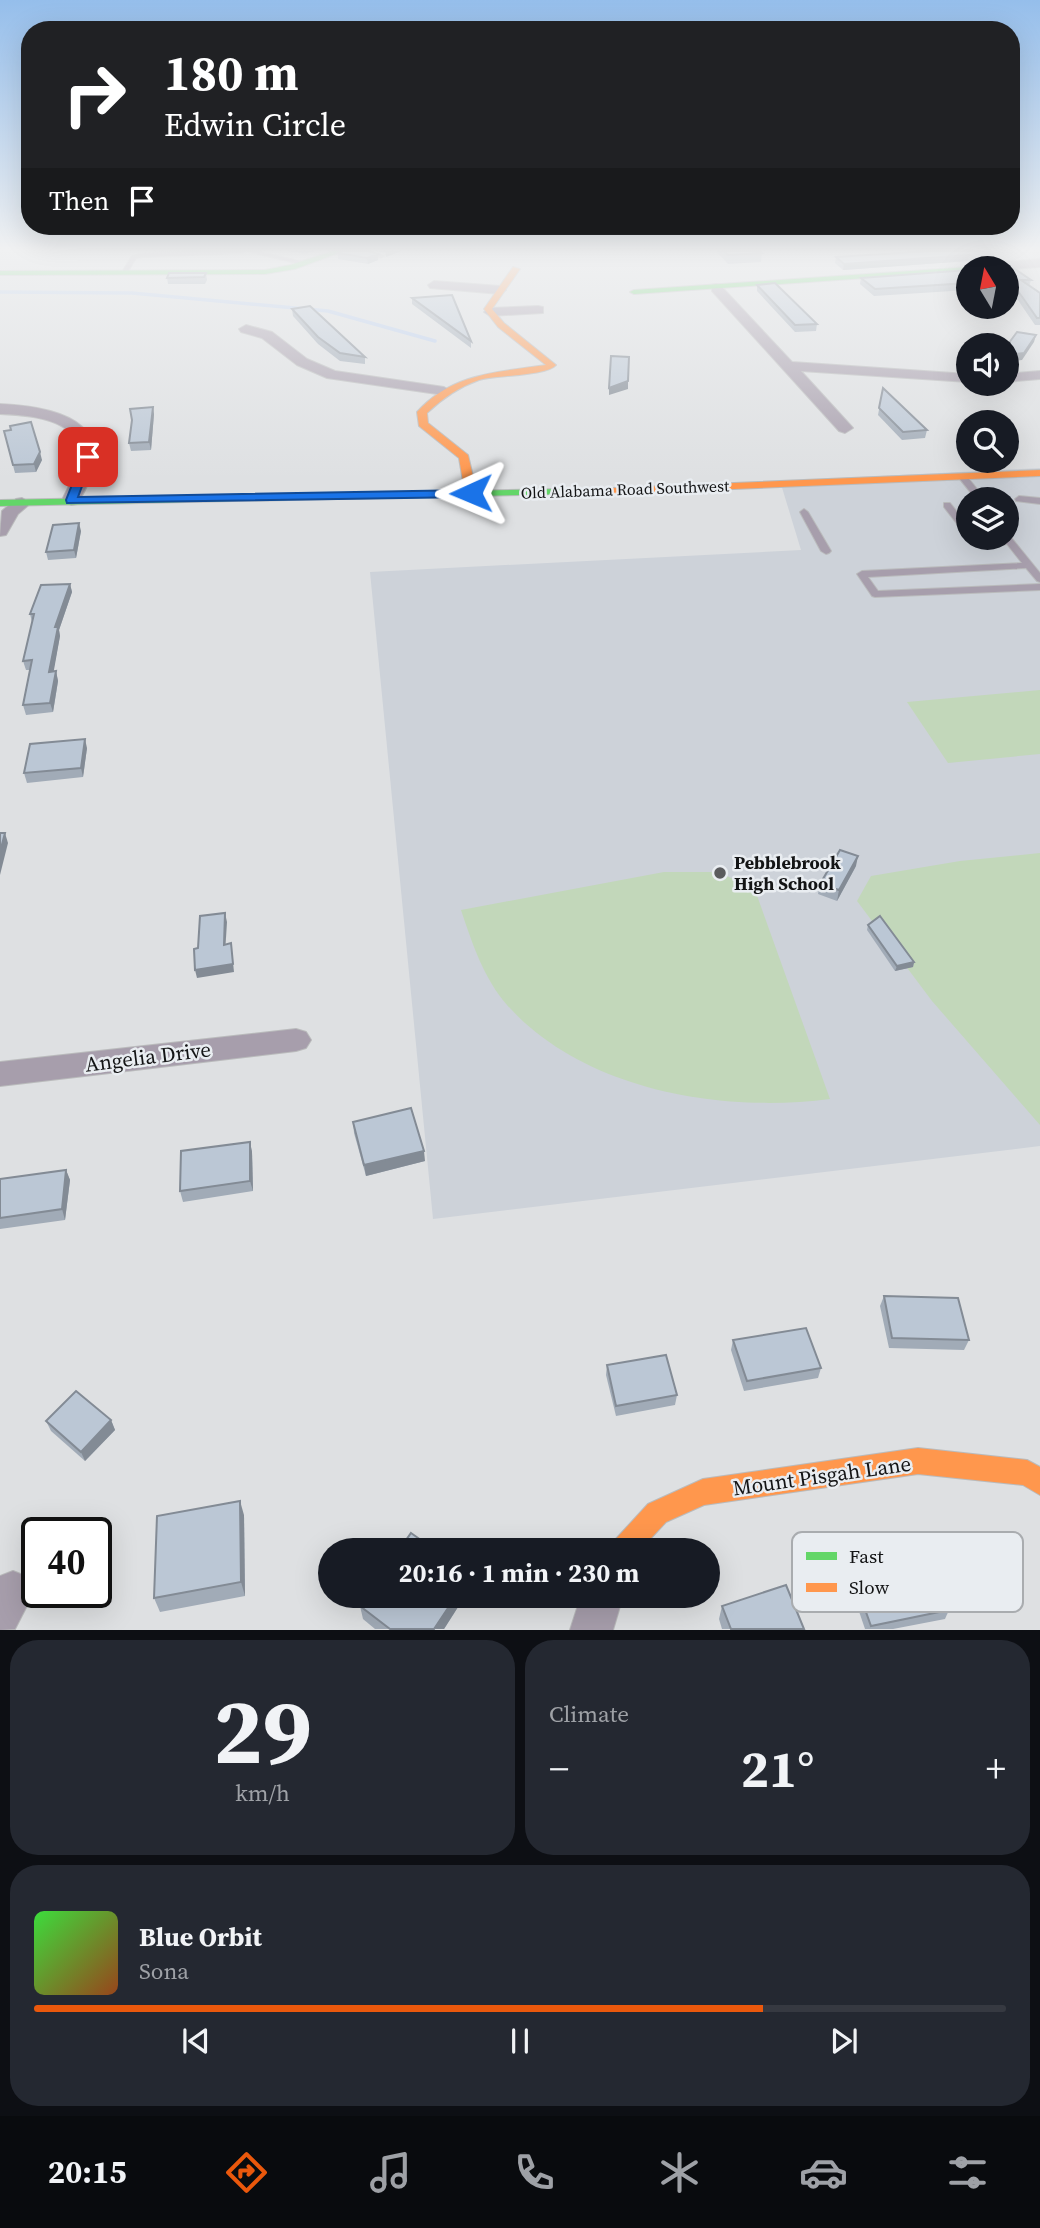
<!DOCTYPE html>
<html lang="en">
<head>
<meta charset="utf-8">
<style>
	:root { --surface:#171b24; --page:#242831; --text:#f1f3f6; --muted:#9ea1a6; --line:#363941; --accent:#ea580c }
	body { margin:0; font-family:"Source Serif 4",serif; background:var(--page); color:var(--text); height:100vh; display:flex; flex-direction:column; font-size:26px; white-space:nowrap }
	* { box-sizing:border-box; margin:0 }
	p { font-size:23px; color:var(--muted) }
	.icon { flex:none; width:38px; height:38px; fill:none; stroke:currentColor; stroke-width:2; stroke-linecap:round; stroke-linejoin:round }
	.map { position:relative; height:1630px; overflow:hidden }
	.sheet { display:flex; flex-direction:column; gap:10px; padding:10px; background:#0d0f14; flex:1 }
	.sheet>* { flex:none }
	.top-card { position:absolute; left:21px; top:21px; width:999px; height:214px; border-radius:28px; box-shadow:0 7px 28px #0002; background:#202124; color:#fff; overflow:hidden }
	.needle { width:46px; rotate:350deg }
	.fabs { position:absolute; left:956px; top:256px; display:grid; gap:14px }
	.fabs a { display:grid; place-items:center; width:63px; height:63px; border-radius:50%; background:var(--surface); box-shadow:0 7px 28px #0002; font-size:35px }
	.speed { position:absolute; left:21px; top:1517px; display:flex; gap:14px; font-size:35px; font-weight:700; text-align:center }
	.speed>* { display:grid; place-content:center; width:91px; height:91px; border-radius:50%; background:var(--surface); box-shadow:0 7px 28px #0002; line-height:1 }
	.speed .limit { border:4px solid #111; border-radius:10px; background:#fff; color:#111 }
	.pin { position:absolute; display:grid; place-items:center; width:60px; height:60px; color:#fff; margin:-30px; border-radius:14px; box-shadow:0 4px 10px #0006 }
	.me { position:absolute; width:77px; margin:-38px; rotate:269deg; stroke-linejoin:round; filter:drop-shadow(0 0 5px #0008) }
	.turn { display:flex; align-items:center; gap:24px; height:147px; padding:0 28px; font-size:32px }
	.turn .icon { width:91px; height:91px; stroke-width:2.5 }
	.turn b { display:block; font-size:49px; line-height:60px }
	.then { display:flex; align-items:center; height:66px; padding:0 28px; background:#0003; gap:14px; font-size:26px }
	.big { font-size:52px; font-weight:700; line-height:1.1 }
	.sheet .widget { flex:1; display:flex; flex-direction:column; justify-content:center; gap:10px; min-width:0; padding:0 24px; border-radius:28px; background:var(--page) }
	.sheet .dial { align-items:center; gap:0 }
	.dial b { font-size:91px; line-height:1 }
	.song { display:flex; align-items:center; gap:21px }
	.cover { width:84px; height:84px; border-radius:10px; background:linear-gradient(135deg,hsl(120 70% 55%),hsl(20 70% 35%)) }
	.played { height:7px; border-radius:4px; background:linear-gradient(90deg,var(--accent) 75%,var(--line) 75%) }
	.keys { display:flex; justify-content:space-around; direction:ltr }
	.heat { display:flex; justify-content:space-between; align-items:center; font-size:38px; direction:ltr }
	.sheet .tiles { flex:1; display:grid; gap:10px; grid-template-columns:1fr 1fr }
	.widget:last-child { grid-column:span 2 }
	.trip { position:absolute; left:318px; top:1538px; width:402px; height:70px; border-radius:35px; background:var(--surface); box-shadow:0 7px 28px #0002; font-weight:700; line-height:70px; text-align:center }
	.dock { display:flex; height:112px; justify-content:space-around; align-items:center; background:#090b0e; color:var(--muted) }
	.dock .icon { width:49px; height:49px }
	.dock .current { color:var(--accent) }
	.dock b { font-size:32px; color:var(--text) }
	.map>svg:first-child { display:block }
</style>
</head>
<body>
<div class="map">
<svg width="1040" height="1630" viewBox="0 0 1040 1630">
	<rect width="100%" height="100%" fill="#dee0e2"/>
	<path fill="#cdd2d9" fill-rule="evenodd" d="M1040 468V1146L433 1219 370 572 801 550 780 481ZM968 499H1006V537H968Z"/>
	<g fill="#c2d7ba">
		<path d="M1040 690V754L948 763 907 702Z"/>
		<path d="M1040 853V1125L932 1001 857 901 871 876 960 861Z"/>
		<path d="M664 872H719L755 890 830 1099C722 1113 584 1091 507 1005 484 979 472 943 461 910Z"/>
	</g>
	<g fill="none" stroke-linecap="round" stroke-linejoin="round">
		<path stroke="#baceef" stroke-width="3.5" d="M0 292 132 293 328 311 435 341"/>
		<g stroke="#babbbc" stroke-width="2">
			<g id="lane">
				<path d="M201 251H246L243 253 144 257 136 258 127 273 122 272 132 256 144 253Z"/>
				<path d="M246 251H257L307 263 304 265Z"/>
				<path d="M356 251H366L384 256 381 258Z"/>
				<path d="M959 474H965L985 499H976L959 478Z"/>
				<path d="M1019 496 1040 498V504L1016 501 1015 499Z"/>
				<path d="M944 503H950L968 526V535L965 534 944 507Z"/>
				<path d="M804 509 808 512 831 551 829 553 826 554 821 551 800 512Z"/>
				<path d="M1006 534 1009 535 1040 573V582L1037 581 1026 568 868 577 878 591 1040 584V590L875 597 872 596 857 574 862 571 1022 563 1007 544 975 546 972 545 966 537 968 535V537H976L978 540 1003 539 1002 537H1006Z"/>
			</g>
		</g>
		<g stroke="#babbbc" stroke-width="2">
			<g id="street">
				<path d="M1040 259V267L1006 269 974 268 980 264Z"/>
				<path d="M434 281 500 286 506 290 500 294 430 288 428 285Z"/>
				<path d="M716 284 720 285 792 362 968 374V382L801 371 853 428 845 433 839 431 712 291V285Z"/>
				<path d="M538 306 543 307V313L490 316 484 312 490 308Z"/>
				<path d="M246 325 272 332 307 359 335 371 444 387 451 391 444 395 327 378 297 365 262 338 241 332 239 329Z"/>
				<path d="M1040 371V379L1006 382V374Z"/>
				<path d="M0 404C68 407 125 428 77 504L71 505 62 500C68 487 77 473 79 459 84 419 29 415 0 414Z"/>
				<path d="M22 498 31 503 18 514 6 535 0 536 2 511 16 499Z"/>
				<path d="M296 1029 306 1032 311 1040 306 1048 296 1051 0 1086V1062Z"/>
				<path d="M13 1571 28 1577 34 1592 15 1629 0 1630V1576Z"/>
				<path d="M581 1596H623L613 1630H570Z"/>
			</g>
		</g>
		<g stroke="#babbbc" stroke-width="2">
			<g id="fast">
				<path d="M333 251H344L295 269 265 274 0 275V271L265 270 290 265Z"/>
				<path d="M968 267 971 268H968V271L634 294 630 292 634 290Z"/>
				<path d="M613 488 618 491 617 493 0 506V500Z"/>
			</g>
		</g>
		<g stroke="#babbbc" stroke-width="2">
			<g id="slow">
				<path d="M513 267 520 269 492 309 504 323 556 365C546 376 497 375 479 380 459 387 443 398 427 413L428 423 468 455 477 493 471 496 465 493 459 458 419 426 417 412C452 373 498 372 546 365L498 327 484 309Z"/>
				<path d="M1040 470V476L613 494 608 491 613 488Z"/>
				<path d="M918 1448 1027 1460 1040 1467V1495L1023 1485 918 1474 704 1505 666 1522 640 1550H610L614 1541 648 1504 703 1479Z"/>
			</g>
		</g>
		<use href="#lane" fill="#a79eac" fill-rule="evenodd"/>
		<use href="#street" fill="#a79eac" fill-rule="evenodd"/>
		<use href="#fast" fill="#63d668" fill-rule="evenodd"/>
		<use href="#slow" fill="#ff974d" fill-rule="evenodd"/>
	</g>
	<g fill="#a1abb7">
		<path d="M288 251H315L305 254Z"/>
		<path d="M376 251H401L386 257 385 253Z"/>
		<path d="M716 251H759L762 253 761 262 728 264Z"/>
		<path d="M931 251H987L992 254 991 260 976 264 1009 265 1031 280 1029 286 1040 293V325H1035L1009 287 1006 288V268H970L972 264H974L968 261 843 270 835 263 836 257Z"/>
		<path d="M338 253 378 260 368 264 338 259Z"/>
		<path d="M968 270V290L874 296 860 284 861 278Z"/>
		<path d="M206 273 207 280 205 284H168L167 278Z"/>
		<path d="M757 285 817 324 816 331 795 332 757 291Z"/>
		<path d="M412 298 471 341V348L412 304Z"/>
		<path d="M292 309 365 357V364L340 361 318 344 293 316Z"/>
		<path d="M883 388 927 430 925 438 902 440 878 415Z"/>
		<path d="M154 414 151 450 131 451 129 443Z"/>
		<path d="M11 430 42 460 36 472 15 473 4 431Z"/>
		<path d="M81 531 76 558 48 560 46 552Z"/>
		<path d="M70 584 72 592 59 630 60 636 53 672 56 671 58 681 53 712 26 715 23 705 30 670H26L23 661 32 622 30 614Z"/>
		<path d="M87 748 83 777 27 783 24 773Z"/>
		<path d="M856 866 837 901 818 894 820 884Z"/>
		<path d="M868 925 914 962 913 967 895 971 867 930Z"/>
		<path d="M353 1122 425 1161 366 1176 354 1133Z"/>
		<path d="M250 1142 252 1152 253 1191 183 1202 180 1191Z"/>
		<path d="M66 1170 70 1180 65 1220 0 1229V1179Z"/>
		<path d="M884 1296 969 1340 964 1350 889 1348 880 1306Z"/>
		<path d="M733 1340 821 1368 818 1378 744 1391 731 1350Z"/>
		<path d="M607 1365 677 1395 675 1405 616 1416 606 1375Z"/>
		<path d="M111 1420 115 1430 85 1461 51 1431 46 1421Z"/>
		<path d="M244 1515 245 1596 160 1612 154 1598Z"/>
		<path d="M851 1570 949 1610 945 1619 893 1629H865L848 1579Z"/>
		<path d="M367 1596H465L444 1629H375L363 1619 360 1606Z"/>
		<path d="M722 1606 804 1629H722L719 1619Z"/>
	</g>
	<g fill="#838b95">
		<path d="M386 251H401L386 257Z"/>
		<path d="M378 254V260L368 264 367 258Z"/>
		<path d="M992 254 991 260 974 265 976 258Z"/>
		<path d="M969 255 968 261 843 270 844 264Z"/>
		<path d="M1036 335 1034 342 1022 360 1006 362V355Z"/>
		<path d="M628 381V389L609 395V388Z"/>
		<path d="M153 407 154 414 151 450 149 442Z"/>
		<path d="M40 452 42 460 36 472 34 464Z"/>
		<path d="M79 523 81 531 76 558 74 550Z"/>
		<path d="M70 584 72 592 59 630 60 636 52 681 49 672 55 627Z"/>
		<path d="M56 671 58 681 53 712 50 703Z"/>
		<path d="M85 739 87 748 83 777 81 768Z"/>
		<path d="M5 833 8 843 0 875V852Z"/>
		<path d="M858 856 856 866 837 901 839 890Z"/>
		<path d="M225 913 227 922 225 953 224 945Z"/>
		<path d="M231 943 234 972 197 978 195 970Z"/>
		<path d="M914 962 913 967 895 971 897 966Z"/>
		<path d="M250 1142 252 1152 253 1191 250 1181Z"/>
		<path d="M424 1151 425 1161 366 1176 364 1165Z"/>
		<path d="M66 1170 70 1180 65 1220 62 1209Z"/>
		<path d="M111 1420 115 1430 85 1461 81 1452Z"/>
		<path d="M240 1501 244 1515 245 1596 241 1582Z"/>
		<path d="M456 1596H465L444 1629H434Z"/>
	</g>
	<g fill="#bbc7d5" stroke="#838b95" stroke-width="2">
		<path d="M343 251H368L378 254 367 258 338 253Z"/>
		<path d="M724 251H759L762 253 728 255Z"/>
		<path d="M931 251H987L992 254 976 258 969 255 844 264 836 257Z"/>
		<path d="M972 264 1009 265 1031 280H1021L1040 293V318H1037L1011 281H1006V268H970Z"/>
		<path d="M968 270V283L875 289 861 278Z"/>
		<path d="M169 273H206L204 277 167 278Z"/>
		<path d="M775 283 817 324 795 325 757 285Z"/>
		<path d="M452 295 471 341 412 298Z"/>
		<path d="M310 306 365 357 340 353 318 337 292 309Z"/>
		<path d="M1017 332 1036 335 1024 353 1006 355V347Z"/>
		<path d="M611 356 629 357 628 381 609 388Z"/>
		<path d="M883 388 927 430 903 432 879 408Z"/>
		<path d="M153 407 149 442 129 443 132 420 130 409Z"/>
		<path d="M31 422 40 452 34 464 13 465 4 431 11 430 10 426Z"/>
		<path d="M79 523 74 550 46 552 53 525Z"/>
		<path d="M70 584 55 627H58L49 672 56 671 50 703 23 705 32 660 23 661 34 614H30L41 585Z"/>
		<path d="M85 739 81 768 24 773 30 744Z"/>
		<path d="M0 833H5L0 852Z"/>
		<path d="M840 850 858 856 839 890 820 884Z"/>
		<path d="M225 913 224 945 231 943 233 964 195 970 194 949 198 948 200 916Z"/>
		<path d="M880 916 914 962 897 966 868 925Z"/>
		<path d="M411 1108 424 1151 364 1165 353 1122Z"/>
		<path d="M250 1142V1181L180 1191 181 1151Z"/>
		<path d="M66 1170 62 1209 0 1218V1179Z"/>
		<path d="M884 1296 958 1298 969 1340 892 1338Z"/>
		<path d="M806 1328 821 1368 747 1381 733 1340Z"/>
		<path d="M666 1355 677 1395 616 1406 607 1365Z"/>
		<path d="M76 1391 111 1420 81 1452 46 1421Z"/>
		<path d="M240 1501 241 1582 154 1598 157 1516Z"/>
		<path d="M411 1533 435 1550H399Z"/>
		<path d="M928 1555 949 1610 871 1626 851 1570Z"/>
		<path d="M786 1585 804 1629H731L722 1606Z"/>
		<path d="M367 1596H456L434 1629H390L360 1606Z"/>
	</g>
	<linearGradient id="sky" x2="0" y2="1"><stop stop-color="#95beeb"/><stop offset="0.52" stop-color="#f0f1f2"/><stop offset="1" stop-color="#f0f1f2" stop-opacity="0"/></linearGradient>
	<rect width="1040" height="479" fill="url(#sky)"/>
	<path fill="#1a73e8" stroke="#114b97" stroke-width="2" d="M88 454 93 457 78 497 471 490 476 493 471 497 67 503 66 500 83 457Z"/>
	<circle fill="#5a5b5d" stroke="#e9edf1" stroke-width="2.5" cx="720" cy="873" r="7"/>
	<g text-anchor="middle" stroke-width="5" stroke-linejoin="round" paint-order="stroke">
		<g font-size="16" fill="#131415" stroke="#e9edf1">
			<text transform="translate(625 489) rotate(-2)" y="6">Old Alabama Road Southwest</text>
		</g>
		<g font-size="18" font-weight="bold" fill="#131415" stroke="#e9edf1" text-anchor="start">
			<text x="734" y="869">Pebblebrook<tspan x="734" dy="21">High School</tspan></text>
		</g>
		<g font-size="21" fill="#131415" stroke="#e9edf1">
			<text transform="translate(148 1057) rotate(-7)" y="7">Angelia Drive</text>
			<text transform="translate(822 1476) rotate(-8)" y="7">Mount Pisgah Lane</text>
		</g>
	</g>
	<rect x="792" y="1532" width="231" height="80" rx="10" fill="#e9edf1" stroke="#a9acaf" stroke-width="2"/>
	<rect x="806" y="1552" width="31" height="8" fill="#63d668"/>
	<rect x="806" y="1583" width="31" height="9" fill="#ff974d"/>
	<g font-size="19" fill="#131415">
		<text x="849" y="1563">Fast</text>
		<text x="849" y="1594">Slow</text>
	</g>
</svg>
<div class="fabs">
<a><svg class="needle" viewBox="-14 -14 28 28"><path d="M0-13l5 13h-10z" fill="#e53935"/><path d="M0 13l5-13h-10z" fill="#9ea1a6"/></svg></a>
<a><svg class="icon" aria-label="sound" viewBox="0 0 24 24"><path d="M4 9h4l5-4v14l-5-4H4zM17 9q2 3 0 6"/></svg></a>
<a><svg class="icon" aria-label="search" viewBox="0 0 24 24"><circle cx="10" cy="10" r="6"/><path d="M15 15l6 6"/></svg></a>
<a><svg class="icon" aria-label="layers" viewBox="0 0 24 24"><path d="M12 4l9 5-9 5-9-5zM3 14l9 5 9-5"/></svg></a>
</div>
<div class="speed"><div class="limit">40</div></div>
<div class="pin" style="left:88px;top:457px;background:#d93025"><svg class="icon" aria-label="arrive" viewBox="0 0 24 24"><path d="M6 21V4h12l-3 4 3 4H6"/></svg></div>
<svg class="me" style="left:471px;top:493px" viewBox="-20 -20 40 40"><path d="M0-17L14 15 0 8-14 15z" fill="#1a73e8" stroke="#fff" stroke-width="4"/></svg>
<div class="trip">20:16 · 1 min · 230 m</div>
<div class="top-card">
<div class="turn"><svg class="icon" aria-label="right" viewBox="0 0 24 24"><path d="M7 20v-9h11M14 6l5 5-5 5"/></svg><div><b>180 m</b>Edwin Circle</div></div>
<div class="then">Then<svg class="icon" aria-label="arrive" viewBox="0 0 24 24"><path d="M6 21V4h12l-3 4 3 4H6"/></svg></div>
</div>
</div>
<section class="sheet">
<div class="tiles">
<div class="widget dial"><b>29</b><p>km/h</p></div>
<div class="widget"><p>Climate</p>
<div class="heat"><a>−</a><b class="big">21°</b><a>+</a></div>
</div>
<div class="widget">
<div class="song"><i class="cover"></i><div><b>Blue Orbit</b><p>Sona</p></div></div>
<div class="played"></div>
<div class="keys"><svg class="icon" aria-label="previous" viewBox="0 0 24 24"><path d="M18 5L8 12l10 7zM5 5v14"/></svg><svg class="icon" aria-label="pause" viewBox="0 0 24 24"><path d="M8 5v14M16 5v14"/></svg><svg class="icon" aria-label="next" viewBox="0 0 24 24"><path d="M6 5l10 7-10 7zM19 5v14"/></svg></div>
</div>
</div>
</section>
<nav class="dock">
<b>20:15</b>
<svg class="icon current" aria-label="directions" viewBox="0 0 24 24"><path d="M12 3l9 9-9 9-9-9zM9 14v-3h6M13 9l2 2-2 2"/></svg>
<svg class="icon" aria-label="music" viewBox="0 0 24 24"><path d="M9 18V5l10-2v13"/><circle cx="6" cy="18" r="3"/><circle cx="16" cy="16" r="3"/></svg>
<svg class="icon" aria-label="phone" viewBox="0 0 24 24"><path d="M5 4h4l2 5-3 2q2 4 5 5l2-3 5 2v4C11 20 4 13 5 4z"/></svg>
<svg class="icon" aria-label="climate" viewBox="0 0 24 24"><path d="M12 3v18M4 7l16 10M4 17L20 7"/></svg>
<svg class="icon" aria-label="car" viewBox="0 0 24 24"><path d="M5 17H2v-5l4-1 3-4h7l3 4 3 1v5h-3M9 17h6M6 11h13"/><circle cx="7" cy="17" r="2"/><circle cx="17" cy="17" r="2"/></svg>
<svg class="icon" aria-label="filters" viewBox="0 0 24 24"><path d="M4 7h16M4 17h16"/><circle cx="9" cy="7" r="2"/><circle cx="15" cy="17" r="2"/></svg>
</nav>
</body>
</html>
